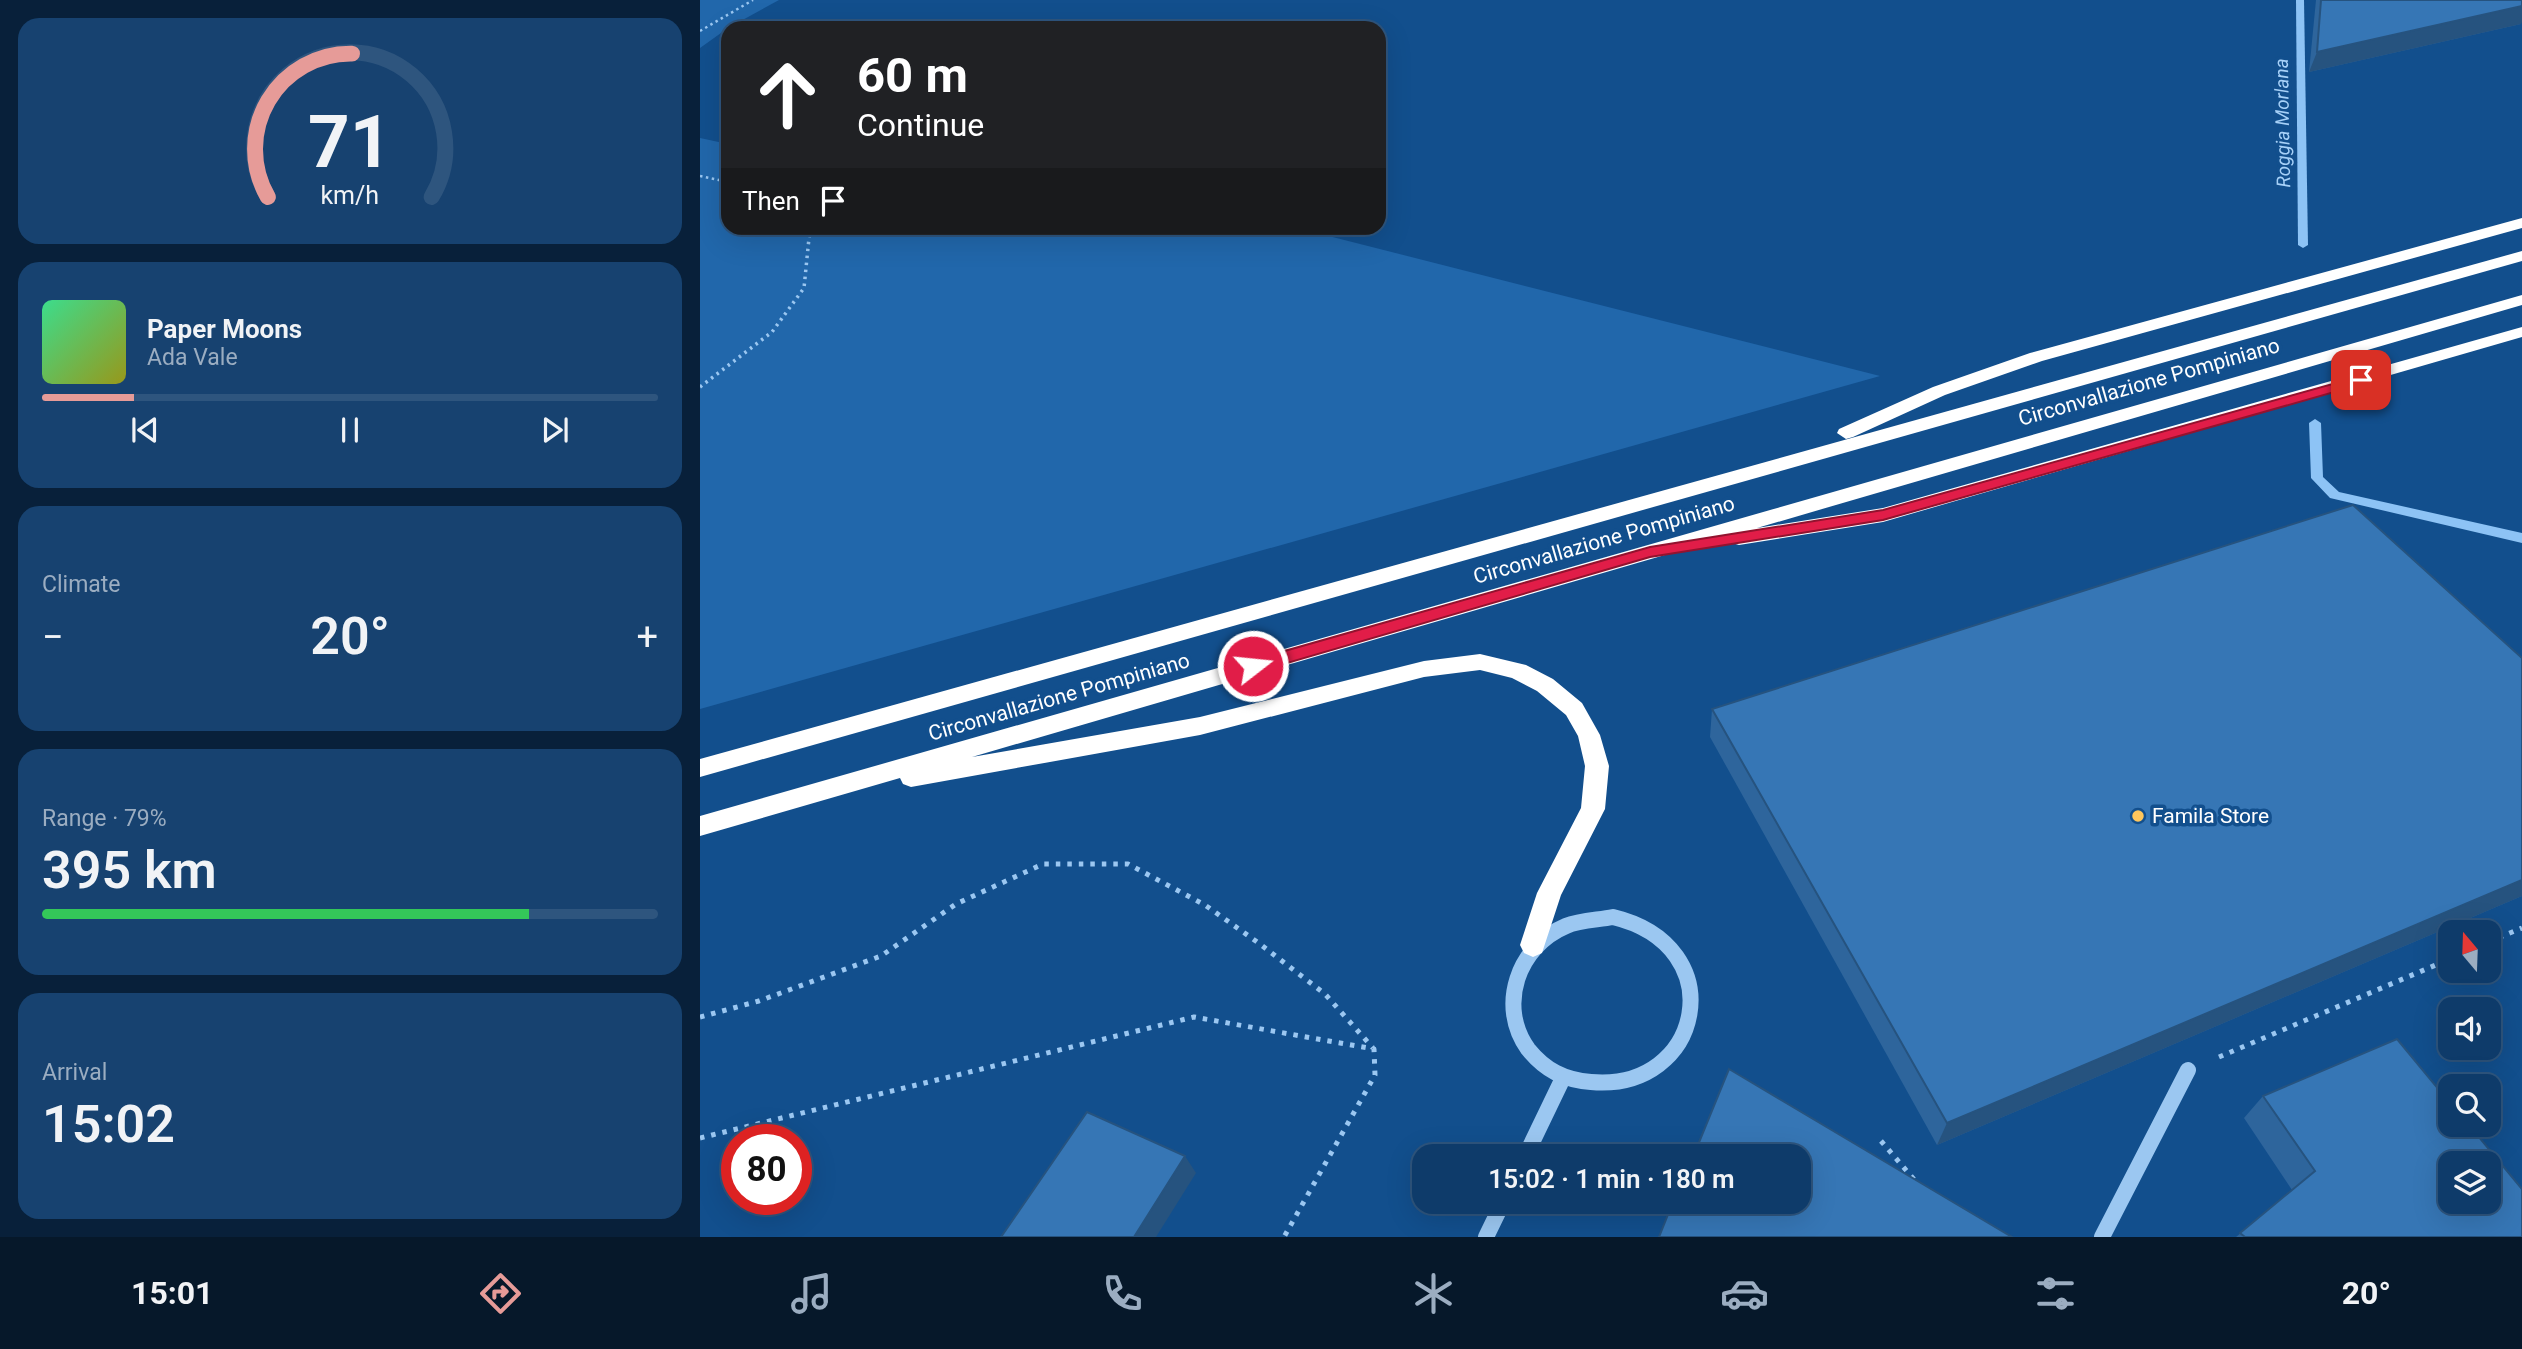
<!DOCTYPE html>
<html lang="en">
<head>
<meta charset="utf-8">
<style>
	:root { --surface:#0e3b6a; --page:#174270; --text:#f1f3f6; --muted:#9badc1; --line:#2e557e; --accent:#e69b98 }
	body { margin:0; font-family:Roboto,sans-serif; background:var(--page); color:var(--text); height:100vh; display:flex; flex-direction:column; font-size:26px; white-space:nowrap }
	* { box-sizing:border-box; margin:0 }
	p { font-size:23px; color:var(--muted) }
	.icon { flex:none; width:38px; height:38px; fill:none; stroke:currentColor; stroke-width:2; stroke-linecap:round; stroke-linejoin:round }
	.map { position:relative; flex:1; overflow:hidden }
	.drawer { display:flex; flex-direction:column; gap:18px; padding:18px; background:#08203a; width:700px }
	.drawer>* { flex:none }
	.guide { position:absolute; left:21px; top:21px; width:665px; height:214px; border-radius:21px; box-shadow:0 7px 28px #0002,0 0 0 2px var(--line); background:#202124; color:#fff; overflow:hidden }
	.needle { width:46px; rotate:341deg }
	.controls { position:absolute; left:1738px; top:920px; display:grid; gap:14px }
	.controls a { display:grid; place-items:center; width:63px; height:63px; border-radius:14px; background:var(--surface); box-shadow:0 7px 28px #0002,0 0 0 2px var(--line); font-size:35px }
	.speed { position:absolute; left:21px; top:1124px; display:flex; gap:14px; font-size:35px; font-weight:700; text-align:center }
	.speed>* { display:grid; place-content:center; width:91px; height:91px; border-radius:50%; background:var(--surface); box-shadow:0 7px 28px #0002,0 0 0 2px var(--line); line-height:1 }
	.speed .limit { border:10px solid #d22; background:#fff; color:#111 }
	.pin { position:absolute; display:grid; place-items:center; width:60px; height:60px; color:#fff; margin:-30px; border-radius:14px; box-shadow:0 4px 10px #0006 }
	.me { position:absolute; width:77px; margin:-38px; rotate:74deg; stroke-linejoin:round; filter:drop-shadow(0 0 5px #0008) }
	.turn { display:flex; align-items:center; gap:24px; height:147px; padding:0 21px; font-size:32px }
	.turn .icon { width:91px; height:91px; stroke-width:2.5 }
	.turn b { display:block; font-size:49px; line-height:60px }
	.then { display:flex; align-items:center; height:66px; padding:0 21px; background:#0003; gap:14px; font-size:26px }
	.big { font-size:52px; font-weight:600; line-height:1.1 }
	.drawer .widget { flex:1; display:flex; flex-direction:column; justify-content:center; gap:10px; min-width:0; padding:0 24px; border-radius:21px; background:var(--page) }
	.drawer .dial { align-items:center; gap:0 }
	.dial svg { height:182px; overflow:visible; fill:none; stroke:var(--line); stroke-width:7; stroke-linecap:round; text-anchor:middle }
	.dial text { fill:var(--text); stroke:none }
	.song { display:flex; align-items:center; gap:21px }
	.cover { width:84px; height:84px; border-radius:10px; background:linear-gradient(135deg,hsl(150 70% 55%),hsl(60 70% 35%)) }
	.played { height:7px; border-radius:4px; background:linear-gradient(90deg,var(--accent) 15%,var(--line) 15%) }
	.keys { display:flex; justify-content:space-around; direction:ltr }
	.heat { display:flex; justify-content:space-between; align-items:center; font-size:38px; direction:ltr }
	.charge { height:10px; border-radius:5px; background:linear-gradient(90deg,#34c759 79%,var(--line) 0) }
	.trip { position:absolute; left:712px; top:1144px; width:399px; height:70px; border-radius:21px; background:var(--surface); box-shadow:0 7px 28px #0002,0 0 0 2px var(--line); font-weight:600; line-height:70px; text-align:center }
	.tab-bar { display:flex; height:112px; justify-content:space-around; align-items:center; background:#06182a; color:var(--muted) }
	.tab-bar .icon { width:49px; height:49px }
	.tab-bar .active { color:var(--accent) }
	.tab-bar b { font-size:32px; color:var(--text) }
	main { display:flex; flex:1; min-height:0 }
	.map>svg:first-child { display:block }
</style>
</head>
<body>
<main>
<section class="drawer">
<div class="widget dial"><svg viewBox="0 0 100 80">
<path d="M14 69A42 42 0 1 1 86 69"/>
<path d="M14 69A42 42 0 0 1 51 6" stroke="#e69b98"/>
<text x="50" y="56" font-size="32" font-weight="700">71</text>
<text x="50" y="72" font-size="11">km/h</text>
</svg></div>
<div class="widget">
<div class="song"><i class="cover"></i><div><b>Paper Moons</b><p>Ada Vale</p></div></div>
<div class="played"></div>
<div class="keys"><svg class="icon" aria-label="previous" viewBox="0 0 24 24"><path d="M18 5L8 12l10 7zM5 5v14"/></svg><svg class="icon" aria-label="pause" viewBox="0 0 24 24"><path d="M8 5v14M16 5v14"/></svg><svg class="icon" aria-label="next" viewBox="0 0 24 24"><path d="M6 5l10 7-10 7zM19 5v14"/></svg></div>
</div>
<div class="widget"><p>Climate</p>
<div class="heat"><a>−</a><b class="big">20°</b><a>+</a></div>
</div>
<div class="widget"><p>Range · 79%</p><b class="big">395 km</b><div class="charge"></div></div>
<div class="widget"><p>Arrival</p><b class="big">15:02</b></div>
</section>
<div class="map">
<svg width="1822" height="1237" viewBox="0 0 1822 1237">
	<rect width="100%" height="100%" fill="#124f8d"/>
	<g fill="#2167ab">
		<path d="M0 0H79L28 28 0 48Z"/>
		<path d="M0 138 28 144V228H597L1180 376 0 709Z"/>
	</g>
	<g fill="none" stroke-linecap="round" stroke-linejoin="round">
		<g fill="#8dc3f5" fill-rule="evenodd">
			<path d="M1596 0H1604L1608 245 1603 248 1598 245Z"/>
			<path d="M1615 419 1621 423 1623 477 1639 492 1822 533V543L1630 498 1611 478 1609 423Z"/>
		</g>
		<g stroke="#9bc7f1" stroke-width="2.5" stroke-dasharray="2.5 3.5" stroke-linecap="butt">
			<path d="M0 31 53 0"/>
			<path d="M0 176 28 182"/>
		</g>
		<path stroke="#9bc7f1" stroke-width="3.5" stroke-dasharray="2.5 4.5" stroke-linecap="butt" d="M0 387 72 332 104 288 110 228"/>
		<g stroke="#9bc7f1" stroke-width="5" stroke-dasharray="4.5 7" stroke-linecap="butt">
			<path d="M1788 942 1822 928"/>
			<path d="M0 1017 59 1001 181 956 256 904 343 864H428L505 905 560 944 625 994 673 1048"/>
			<path d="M1519 1057 1750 959"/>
			<path d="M0 1138 494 1017 674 1049 675 1075 584 1237"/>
			<path d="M1181 1141 1217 1183"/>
		</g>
		<g stroke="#9bc7f1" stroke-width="16">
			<path d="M913 917C1034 946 1003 1092 891 1082 864 1080 845 1070 828 1049 797 1006 818 946 866 926 880 920 898 920 913 917Z"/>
			<path d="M825 1157 863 1078"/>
			<path d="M786 1237 803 1202"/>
			<path d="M1402 1237 1488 1070"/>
		</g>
		<g fill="#fff" fill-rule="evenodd">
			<path d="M1822 218V228L1342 361 1245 395 1153 437 1146 439 1137 433 1139 429 1233 387 1330 353Z"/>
			<path d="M1822 251V261L0 777V759Z"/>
			<path d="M1822 295V305L1057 528 1183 508 1822 327V337L1183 522 1039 545 1032 543 1030 536 272 757 500 717 724 661 780 654 826 665 853 679 882 703 900 735 909 766 905 809 861 895 842 953 833 957 824 953 820 945 837 893 881 808 885 766 878 736 866 715 837 691 812 678 780 670 724 677 500 735 211 787 203 784 200 778 0 836V816Z"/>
		</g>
	</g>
	<g fill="#2e659c">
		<path d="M1616 0H1822L1821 24 1609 72Z"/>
		<path d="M1822 658V896L1237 1145 1010 737 1012 709Z"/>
		<path d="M1563 1096 1822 1237H1536L1592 1190 1544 1118Z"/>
	</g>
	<g fill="#26537f">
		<path d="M1822 6V22L1821 24 1609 72 1617 52Z"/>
		<path d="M1822 880V896L1237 1145 1247 1123Z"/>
		<path d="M485 1156 496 1173 456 1237H434Z"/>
	</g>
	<g fill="#3676b5" stroke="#26537f" stroke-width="2" fill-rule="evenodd">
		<path d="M1621 0H1822V6L1617 52Z"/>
		<path d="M1653 505 1822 658V880L1247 1123 1012 709Z"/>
		<path d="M1697 1039 1750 1103V1125H1769L1822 1189V1237H1545L1540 1233 1615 1171 1563 1096ZM1750 1164H1788V1202H1750Z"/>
		<path d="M1029 1069 1312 1237H959L973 1202H1099V1157H993Z"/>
		<path d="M387 1112 485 1156 434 1237H301Z"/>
	</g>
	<path fill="#e11d48" stroke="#92132f" stroke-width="2" d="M1661 376 1668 380 1666 383 1183 520 950 557 553 673 545 666 553 660 950 547 1183 510Z"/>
	<circle fill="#ffc65c" stroke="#124f8d" stroke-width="2.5" cx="1438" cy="816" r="7"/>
	<g text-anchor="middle" stroke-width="7" stroke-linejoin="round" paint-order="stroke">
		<g font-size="19" font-style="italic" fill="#a7d1f8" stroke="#124f8d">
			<text transform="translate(1582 123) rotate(-91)" y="7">Roggia Morlana</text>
		</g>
		<g font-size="21" fill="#fff" stroke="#124f8d">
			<text transform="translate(1449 382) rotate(-16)" y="7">Circonvallazione Pompiniano</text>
			<text transform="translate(904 540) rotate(-16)" y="7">Circonvallazione Pompiniano</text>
			<text transform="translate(359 697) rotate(-16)" y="7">Circonvallazione Pompiniano</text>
		</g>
		<g font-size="21" fill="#fff" stroke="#124f8d" text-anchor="start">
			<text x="1452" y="823">Famila Store</text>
		</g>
	</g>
</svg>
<div class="controls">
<a><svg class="needle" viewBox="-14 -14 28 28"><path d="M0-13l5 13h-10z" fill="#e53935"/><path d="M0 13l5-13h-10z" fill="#9badc1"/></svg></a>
<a><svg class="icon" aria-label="sound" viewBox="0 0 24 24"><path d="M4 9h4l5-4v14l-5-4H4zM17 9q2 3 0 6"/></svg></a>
<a><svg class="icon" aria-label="search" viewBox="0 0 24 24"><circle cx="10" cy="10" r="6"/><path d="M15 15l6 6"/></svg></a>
<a><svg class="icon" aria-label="layers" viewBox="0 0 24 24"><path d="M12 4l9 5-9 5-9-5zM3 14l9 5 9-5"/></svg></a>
</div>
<div class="speed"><div class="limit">80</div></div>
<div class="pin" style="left:1661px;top:380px;background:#d93025"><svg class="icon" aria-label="arrive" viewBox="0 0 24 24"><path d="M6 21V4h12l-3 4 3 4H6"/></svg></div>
<svg class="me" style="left:553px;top:666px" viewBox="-20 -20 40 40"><circle r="17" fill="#e11d48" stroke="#fff" stroke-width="3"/><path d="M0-11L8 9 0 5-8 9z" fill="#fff"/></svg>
<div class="trip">15:02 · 1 min · 180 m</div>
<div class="guide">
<div class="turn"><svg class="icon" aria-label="ahead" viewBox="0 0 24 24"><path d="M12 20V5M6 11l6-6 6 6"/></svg><div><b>60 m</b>Continue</div></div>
<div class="then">Then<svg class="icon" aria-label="arrive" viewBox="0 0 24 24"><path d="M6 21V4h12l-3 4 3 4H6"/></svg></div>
</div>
</div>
</main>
<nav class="tab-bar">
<b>15:01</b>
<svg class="icon active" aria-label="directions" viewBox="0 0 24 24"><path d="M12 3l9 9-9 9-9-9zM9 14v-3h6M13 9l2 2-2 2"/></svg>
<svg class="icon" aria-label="music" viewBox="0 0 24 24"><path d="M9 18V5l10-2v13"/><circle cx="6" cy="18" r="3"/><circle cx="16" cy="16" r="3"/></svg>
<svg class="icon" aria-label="phone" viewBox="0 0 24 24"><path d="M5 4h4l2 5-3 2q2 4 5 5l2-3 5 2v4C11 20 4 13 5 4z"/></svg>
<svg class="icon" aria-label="climate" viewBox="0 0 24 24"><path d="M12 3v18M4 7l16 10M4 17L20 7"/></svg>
<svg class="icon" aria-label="car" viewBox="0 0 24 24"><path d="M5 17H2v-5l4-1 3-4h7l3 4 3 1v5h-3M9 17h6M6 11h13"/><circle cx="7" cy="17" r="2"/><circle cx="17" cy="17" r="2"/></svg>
<svg class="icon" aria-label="filters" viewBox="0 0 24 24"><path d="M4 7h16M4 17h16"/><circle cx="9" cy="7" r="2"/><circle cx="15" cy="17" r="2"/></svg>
<b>20°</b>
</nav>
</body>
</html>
